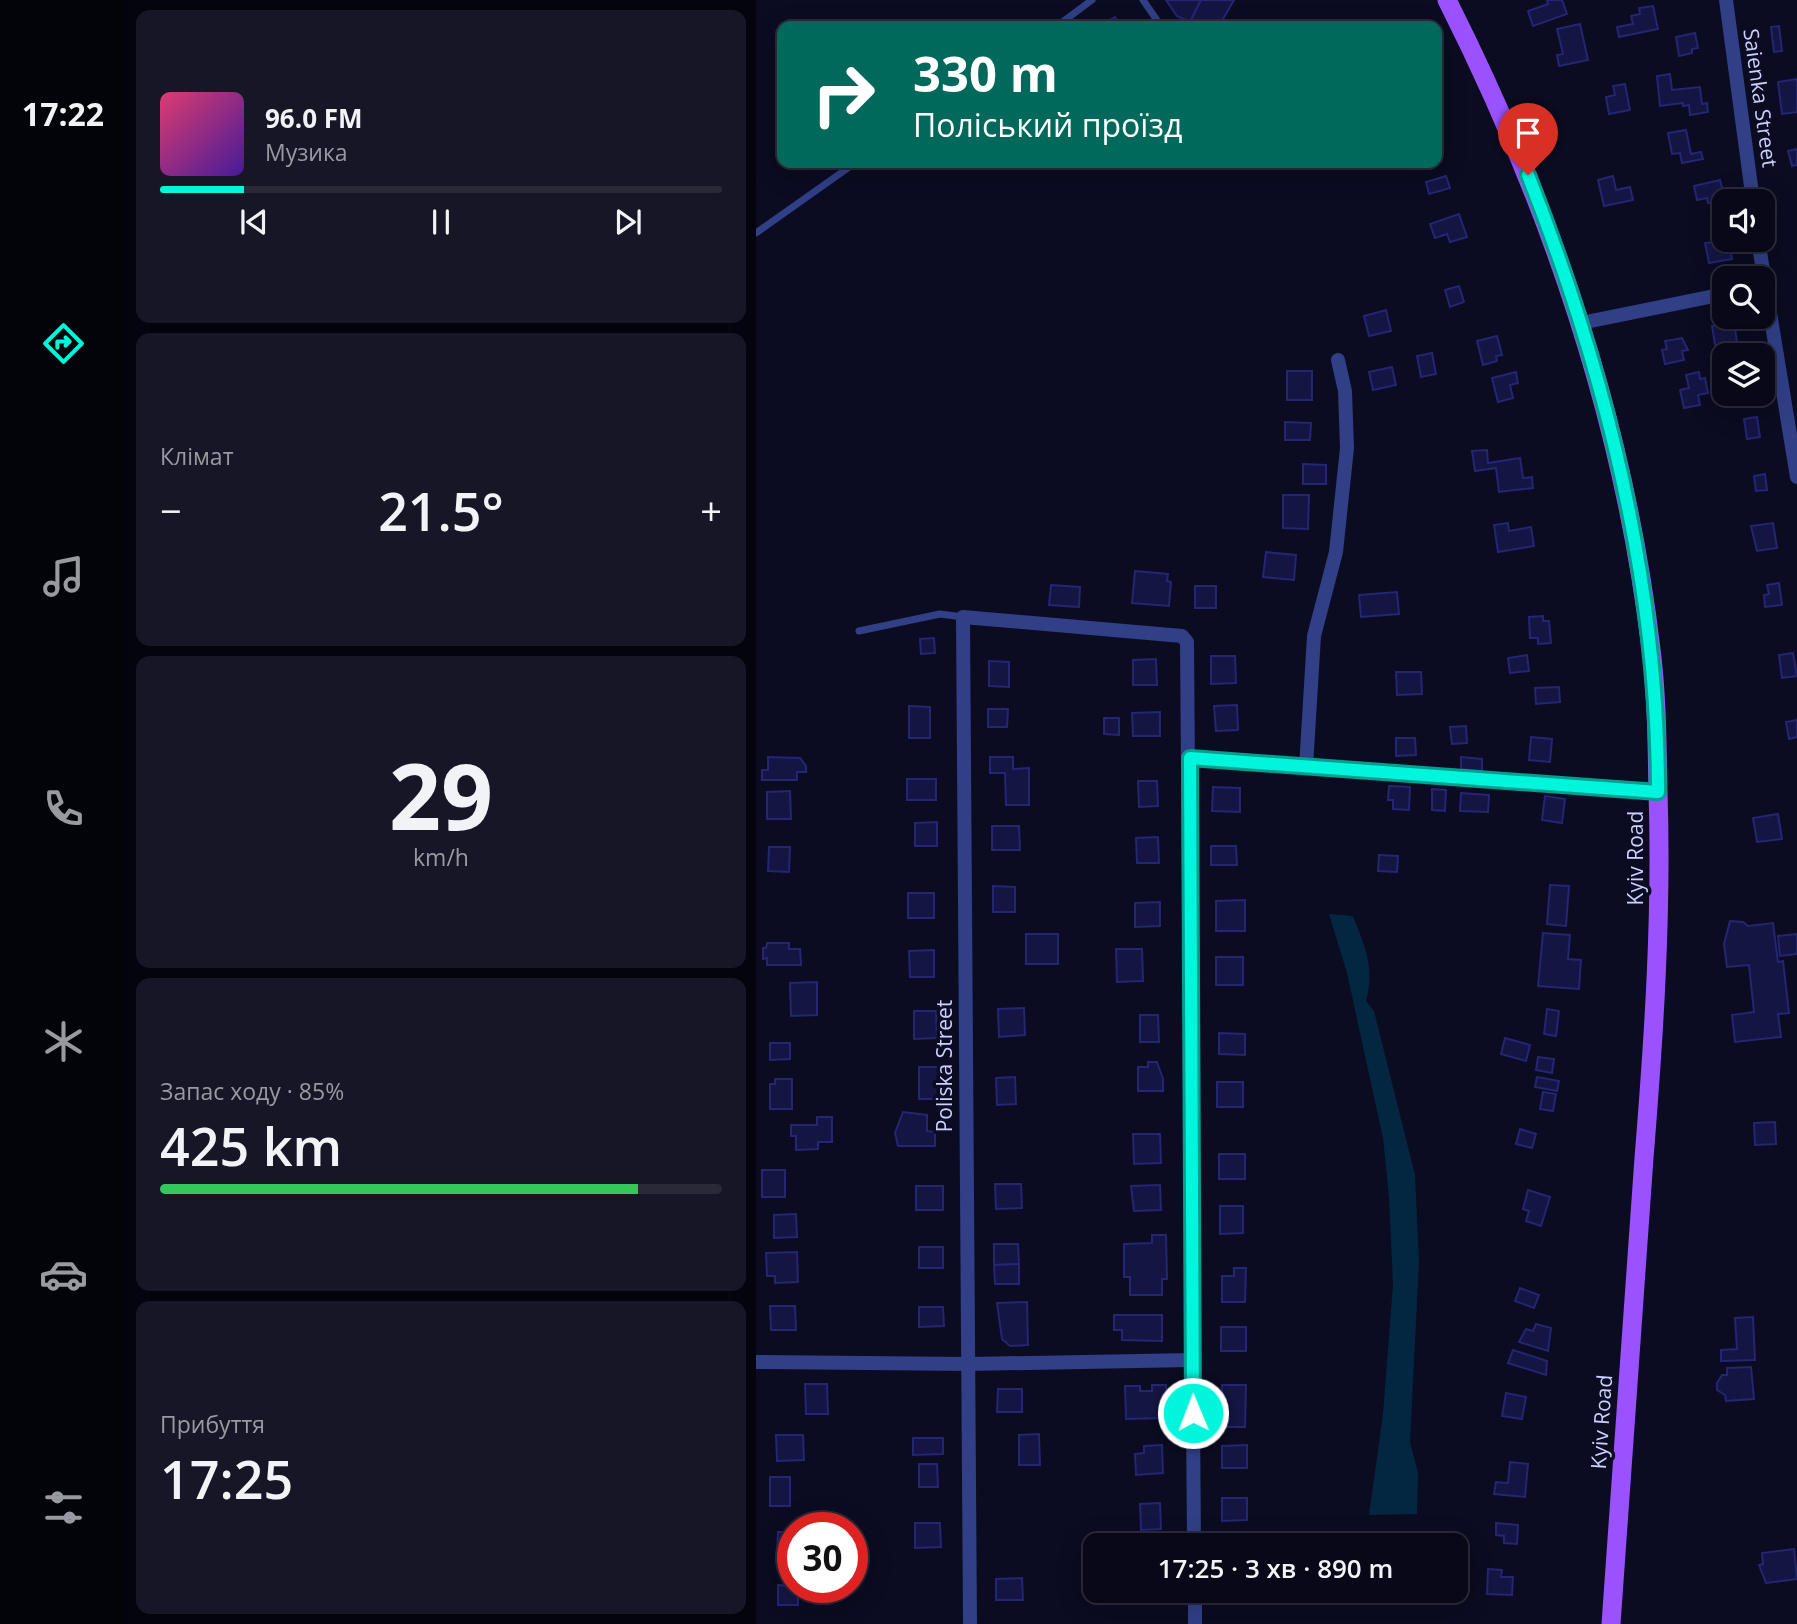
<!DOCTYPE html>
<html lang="uk">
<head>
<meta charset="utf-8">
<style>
	:root { --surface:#080819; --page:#161626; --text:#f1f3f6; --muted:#989aa2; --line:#292938; --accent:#00f6dc }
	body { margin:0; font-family:"Open Sans",sans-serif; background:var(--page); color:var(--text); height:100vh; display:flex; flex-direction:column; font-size:26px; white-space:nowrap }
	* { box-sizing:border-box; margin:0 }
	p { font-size:23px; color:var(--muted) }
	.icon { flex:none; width:38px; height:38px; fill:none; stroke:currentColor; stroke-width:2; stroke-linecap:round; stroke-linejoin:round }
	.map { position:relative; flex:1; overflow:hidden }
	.side { display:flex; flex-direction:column; gap:10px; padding:10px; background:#04040e; width:630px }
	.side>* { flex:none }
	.banner { position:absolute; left:21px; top:21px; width:665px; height:147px; border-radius:14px; box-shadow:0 7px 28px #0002,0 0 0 2px var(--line); background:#00695c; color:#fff; overflow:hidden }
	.fabs { position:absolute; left:956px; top:189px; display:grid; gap:14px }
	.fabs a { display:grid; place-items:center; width:63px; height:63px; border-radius:14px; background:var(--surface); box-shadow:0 7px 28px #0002,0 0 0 2px var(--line); font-size:35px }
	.speed { position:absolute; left:21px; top:1512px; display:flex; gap:14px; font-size:35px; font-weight:700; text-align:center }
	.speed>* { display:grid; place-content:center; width:91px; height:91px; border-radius:50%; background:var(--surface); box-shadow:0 7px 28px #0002,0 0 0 2px var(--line); line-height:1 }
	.speed .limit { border:10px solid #d22; background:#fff; color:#111 }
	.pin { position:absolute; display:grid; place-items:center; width:60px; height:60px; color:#fff; margin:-72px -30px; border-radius:50% 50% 50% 0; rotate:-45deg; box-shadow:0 0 7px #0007 }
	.pin .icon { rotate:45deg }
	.me { position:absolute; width:77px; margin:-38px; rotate:359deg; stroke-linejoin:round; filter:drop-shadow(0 0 5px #0008) }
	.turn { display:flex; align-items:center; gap:24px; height:147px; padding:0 21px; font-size:32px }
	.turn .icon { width:91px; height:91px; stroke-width:2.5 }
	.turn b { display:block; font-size:49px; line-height:60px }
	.big { font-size:52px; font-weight:600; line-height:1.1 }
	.side .tile { flex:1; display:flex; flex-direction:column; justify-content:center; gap:10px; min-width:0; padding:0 24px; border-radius:14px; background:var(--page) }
	.side .dial { align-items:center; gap:0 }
	.dial b { font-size:91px; line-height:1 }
	.song { display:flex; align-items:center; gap:21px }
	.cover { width:84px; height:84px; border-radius:10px; background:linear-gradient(135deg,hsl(340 70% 55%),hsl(260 70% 35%)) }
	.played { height:7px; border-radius:4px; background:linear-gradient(90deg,var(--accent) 15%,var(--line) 15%) }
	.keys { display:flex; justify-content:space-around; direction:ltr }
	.heat { display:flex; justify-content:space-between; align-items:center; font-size:38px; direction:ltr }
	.charge { height:10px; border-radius:5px; background:linear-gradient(90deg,#34c759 85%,var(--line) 0) }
	.trip { position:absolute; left:327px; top:1533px; width:385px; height:70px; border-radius:14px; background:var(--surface); box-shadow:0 7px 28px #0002,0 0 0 2px var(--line); font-weight:600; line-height:70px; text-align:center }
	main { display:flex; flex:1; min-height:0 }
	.menu { display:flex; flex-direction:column; width:126px; justify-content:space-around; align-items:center; background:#03030a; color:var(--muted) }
	.menu .icon { width:49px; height:49px }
	.menu .current { color:var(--accent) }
	.menu b { font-size:32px; color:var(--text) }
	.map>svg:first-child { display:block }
</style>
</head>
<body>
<main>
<nav class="menu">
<b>17:22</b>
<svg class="icon current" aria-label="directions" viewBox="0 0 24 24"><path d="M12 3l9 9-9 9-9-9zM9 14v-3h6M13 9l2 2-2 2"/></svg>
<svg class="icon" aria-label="music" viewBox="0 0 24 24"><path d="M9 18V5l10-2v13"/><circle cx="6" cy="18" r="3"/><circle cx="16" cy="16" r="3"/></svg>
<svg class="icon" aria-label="phone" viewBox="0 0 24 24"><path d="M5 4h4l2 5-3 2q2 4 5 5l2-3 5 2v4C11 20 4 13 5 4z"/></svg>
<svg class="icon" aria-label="climate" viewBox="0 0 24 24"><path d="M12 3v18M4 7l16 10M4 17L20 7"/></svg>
<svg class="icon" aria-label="car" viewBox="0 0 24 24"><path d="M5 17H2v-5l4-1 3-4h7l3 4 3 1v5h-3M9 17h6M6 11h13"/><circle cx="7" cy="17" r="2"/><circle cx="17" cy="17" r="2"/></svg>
<svg class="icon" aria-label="filters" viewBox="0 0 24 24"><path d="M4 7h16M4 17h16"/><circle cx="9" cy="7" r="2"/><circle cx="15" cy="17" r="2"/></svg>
</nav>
<section class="side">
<div class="tile">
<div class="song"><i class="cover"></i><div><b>96.0 FM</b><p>Музика</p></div></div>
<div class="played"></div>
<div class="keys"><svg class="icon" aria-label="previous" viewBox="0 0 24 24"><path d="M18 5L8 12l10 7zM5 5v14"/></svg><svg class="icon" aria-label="pause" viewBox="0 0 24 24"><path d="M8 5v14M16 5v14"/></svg><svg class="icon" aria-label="next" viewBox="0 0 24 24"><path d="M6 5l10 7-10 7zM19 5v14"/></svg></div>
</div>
<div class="tile"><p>Клімат</p>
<div class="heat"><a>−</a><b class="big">21.5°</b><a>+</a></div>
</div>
<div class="tile dial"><b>29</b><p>km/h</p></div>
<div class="tile"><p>Запас ходу · 85%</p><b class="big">425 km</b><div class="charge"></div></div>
<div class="tile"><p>Прибуття</p><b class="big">17:25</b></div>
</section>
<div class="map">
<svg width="1041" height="1624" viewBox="0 0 1041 1624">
	<rect width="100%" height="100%" fill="#0b0b21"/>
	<path fill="#042741" d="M573 914 597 916C609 947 619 968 610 1001L618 1011 659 1175 663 1262 654 1442 662 1473 661 1514 613 1515 627 1414 637 1285 633 1197 627 1138 591 973Z"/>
	<g fill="#151544" stroke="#242573" stroke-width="2">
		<path d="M410 0H445L434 22 421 16Z"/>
		<path d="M445 0H478L463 26H443L434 22Z"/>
		<path d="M791 0H806L811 14 777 26 772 11 792 4Z"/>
		<path d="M897 6 902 29 863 37 861 27 877 24 875 16 884 14 883 8Z"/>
		<path d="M359 17 365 26H343Z"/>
		<path d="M824 24 832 60 803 66 801 55 807 54 801 29Z"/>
		<path d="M1023 26 1026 51 1018 52 1015 27Z"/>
		<path d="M939 33 942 48 936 49V53L923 56 920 37Z"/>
		<path d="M914 74 916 90 944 87 946 104 951 103 952 112 934 115 933 105 927 106V103L904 106 901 76Z"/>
		<path d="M1041 79V112L1026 114 1022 82Z"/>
		<path d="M869 84 874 110 853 114 850 97 859 95 857 86Z"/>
		<path d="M930 130 935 154 945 152 947 159 926 163 924 153 916 154 912 133Z"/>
		<path d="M1041 149V165L1036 166 1032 151Z"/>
		<path d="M690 176 694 188 673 194 670 182Z"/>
		<path d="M857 176 860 190 874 187 877 200 848 206 842 180Z"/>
		<path d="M964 180 969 200 952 203 951 198 941 200 938 186Z"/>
		<path d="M703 214 711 237 694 242 691 234 679 238 674 224Z"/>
		<path d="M972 240 976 259 953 263 949 243Z"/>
		<path d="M703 286 708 302 694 307 689 290Z"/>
		<path d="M630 310 635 331 613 336 608 316Z"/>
		<path d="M967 314 968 317H977L982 348 960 351 956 326 969 324Z"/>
		<path d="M741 336 746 355 740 356 741 361 727 365 721 341Z"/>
		<path d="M926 338 932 350 926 351 928 360 909 364 906 350 911 349 909 341Z"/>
		<path d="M676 353 680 374 665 377 661 356Z"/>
		<path d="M636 367 640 385 617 390 613 372Z"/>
		<rect x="531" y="371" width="25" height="29"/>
		<path d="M760 372 762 383 754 385 757 398 742 402 736 378Z"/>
		<path d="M943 372 944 379 949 378 952 393 942 395 944 405 928 408 924 390 933 388 930 375Z"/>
		<path d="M1001 417 1004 437 991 439 988 419Z"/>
		<path d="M529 422 555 423 554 440H529Z"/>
		<path d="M731 450 732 463 764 458 767 478 776 477 777 488 743 492 740 468 719 471 716 451Z"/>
		<path d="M547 464 570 465V484H547Z"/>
		<path d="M1009 474 1011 490 1000 491 998 476Z"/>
		<path d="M527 495H553L552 529 527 528Z"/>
		<path d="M752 523 753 531 775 527 778 546 742 552 738 525Z"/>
		<path d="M1017 523 1021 548 1001 551 995 526Z"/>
		<path d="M510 552 540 555 538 580 507 577Z"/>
		<path d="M379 571 412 574 411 581 415 582 413 606 376 603Z"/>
		<path d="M1023 583 1026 605 1009 607 1008 595 1013 594 1011 585Z"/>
		<path d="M295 585 324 587 323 607 293 605Z"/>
		<rect x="439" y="586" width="21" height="22"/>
		<path d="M641 592 643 614 605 617 603 595Z"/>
		<path d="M787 616V621H793L795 643 782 644V638H774L773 617Z"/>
		<path d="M178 638 179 653 165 654 164 639Z"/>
		<path d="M1037 653 1041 676 1026 678 1023 655Z"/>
		<path d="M771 655 773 671 754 673 752 658Z"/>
		<path d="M455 656H479L480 683 455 684Z"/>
		<path d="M400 659 401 685H377V660Z"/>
		<path d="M233 661 253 662V687L233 686Z"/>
		<path d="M640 672H665L666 694 641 695Z"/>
		<path d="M803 687 804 702 780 704 779 688Z"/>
		<path d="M481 705 482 730 460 731 458 706Z"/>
		<path d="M153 706 174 707V738H153Z"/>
		<path d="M232 709H252L251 727H232Z"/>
		<path d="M404 712V736H377L376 713Z"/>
		<path d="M348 718H363V735L348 734Z"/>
		<path d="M1041 720V737L1033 739 1030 722Z"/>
		<path d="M710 726 711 743 696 744 694 727Z"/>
		<path d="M775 737 796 739 794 762 773 760Z"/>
		<path d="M640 738H659L660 755 640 756Z"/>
		<path d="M12 757 44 758 50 766V772H41V780H6V770H12Z"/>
		<path d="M234 757H257V769L273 768V805H250L249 773H234Z"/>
		<path d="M705 757 726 759V771L705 769Z"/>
		<rect x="151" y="779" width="29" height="21"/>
		<path d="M382 781H401L402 806 383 807Z"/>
		<path d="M633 786 654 787 653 810 637 809V800H632Z"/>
		<path d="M457 787 484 788V812L456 811Z"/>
		<path d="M676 789 690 790 689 811 676 810Z"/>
		<path d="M34 791 35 819H11V792Z"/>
		<path d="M705 793 733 795 732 812 704 811Z"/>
		<path d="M789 796 809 799 806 823 786 820Z"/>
		<path d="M1022 814 1026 839 1001 842 997 818Z"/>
		<path d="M181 822V846H159V823Z"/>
		<path d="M236 826H263L264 850H236Z"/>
		<path d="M402 837 403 863H381L380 838Z"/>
		<path d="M455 846H480L481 865H455Z"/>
		<path d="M13 847H34L33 872 12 871Z"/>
		<path d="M623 855 642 856 641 872 622 871Z"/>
		<path d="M794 885 813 886 810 926 791 924Z"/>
		<path d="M237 886 259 887V912H237Z"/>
		<rect x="152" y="893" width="26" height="25"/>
		<path d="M489 900V931H460V901Z"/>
		<path d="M404 902V926L379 927V903Z"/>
		<path d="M974 921 987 922 992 926 1017 923 1022 962 1027 961 1033 1013 1022 1014 1025 1037 979 1042 976 1015 998 1012 993 965 971 967 968 944Z"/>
		<path d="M787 933 814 935 812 959 825 960 823 989 782 986Z"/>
		<rect x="270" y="934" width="32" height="30"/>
		<path d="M1041 934V954L1024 956 1022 936Z"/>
		<path d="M11 943H33V949H44L45 965H11V958L7 959V948H10Z"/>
		<path d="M360 949H386L387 981 361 982Z"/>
		<path d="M178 950V977H154L153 951Z"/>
		<rect x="460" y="957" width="27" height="28"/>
		<path d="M61 982V1015L35 1016 34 983Z"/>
		<path d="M268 1008 269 1035 243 1037 242 1009Z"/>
		<path d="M791 1009 803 1011 800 1036 788 1034Z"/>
		<path d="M158 1011H180L181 1038 158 1039Z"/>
		<path d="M384 1015H402L403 1042H384Z"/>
		<path d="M463 1033 489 1034V1055L463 1054Z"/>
		<path d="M749 1038 774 1045 770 1061 745 1054Z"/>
		<path d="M14 1043H34V1059L14 1060Z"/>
		<path d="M782 1057 798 1059 796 1073 780 1070Z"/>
		<path d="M392 1062H401L407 1079V1091H382V1067H392Z"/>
		<path d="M163 1067H186L187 1099H163Z"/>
		<path d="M259 1077 260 1104 241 1105 240 1078Z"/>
		<path d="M781 1077 803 1081 801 1091 779 1087Z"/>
		<path d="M19 1079H36V1109H14V1084H19Z"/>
		<rect x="461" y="1082" width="26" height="25"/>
		<path d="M787 1092 800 1094 797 1111 784 1109Z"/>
		<path d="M147 1112 171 1115V1131L179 1132V1146H142L139 1133Z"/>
		<path d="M61 1117H76V1142H62V1149L40 1150V1136H35V1125H61Z"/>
		<path d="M1019 1122 1020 1144 999 1145 998 1123Z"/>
		<path d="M764 1129 780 1134 776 1148 760 1144Z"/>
		<path d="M377 1134H404L405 1163 378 1164Z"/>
		<rect x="463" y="1154" width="26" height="25"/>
		<rect x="6" y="1170" width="23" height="27"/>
		<path d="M239 1184H265L266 1208 240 1209Z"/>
		<path d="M404 1185 405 1210 378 1211 375 1186Z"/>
		<rect x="160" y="1186" width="27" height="24"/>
		<path d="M772 1190 794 1197 785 1226 770 1221 773 1211 767 1209Z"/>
		<path d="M464 1206H487V1233L464 1234Z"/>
		<path d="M40 1214 41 1237 18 1238V1215Z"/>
		<path d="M396 1235H410L411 1279H406V1295H374V1277H368V1244L396 1243Z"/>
		<path d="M238 1244H262L263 1264 238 1265Z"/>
		<rect x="163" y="1247" width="24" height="21"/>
		<path d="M41 1252 42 1282 19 1283V1276H11L10 1253Z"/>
		<path d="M263 1264V1284H239L238 1265Z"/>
		<path d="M478 1268H490L489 1302H466V1276H478Z"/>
		<path d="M764 1288 783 1295 778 1308 759 1301Z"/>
		<path d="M271 1302 272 1345 254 1346 246 1339 241 1303Z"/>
		<path d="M14 1306H39L40 1330H15Z"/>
		<path d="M163 1307H187L188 1326 163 1327Z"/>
		<path d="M358 1315H406V1341L366 1340V1330H358Z"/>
		<path d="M997 1317 999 1360 965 1361V1350L981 1349 979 1318Z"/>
		<path d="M780 1324 795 1328 792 1351 763 1342 770 1329 777 1331Z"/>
		<rect x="465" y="1327" width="25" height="24"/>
		<path d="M757 1350 791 1361 790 1375 752 1363Z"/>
		<path d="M995 1367 998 1399 970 1401 969 1395 961 1390V1383L966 1375H971V1368Z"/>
		<path d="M49 1384H71L72 1414H50Z"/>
		<path d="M396 1385H410L411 1418 370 1419 369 1386H384V1391H396Z"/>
		<path d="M466 1385H490L489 1427H465Z"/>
		<path d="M242 1389H266V1412H241Z"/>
		<path d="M750 1393 770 1397 766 1419 746 1416Z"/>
		<path d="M283 1434 284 1465H263V1435Z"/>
		<path d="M20 1435H47L48 1460 21 1461Z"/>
		<path d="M157 1438H187V1454L157 1455Z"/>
		<path d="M406 1445 407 1473 380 1475 379 1454 388 1453V1446Z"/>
		<path d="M491 1445V1468H466V1446Z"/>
		<path d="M754 1462 772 1464 769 1497 738 1494 740 1482 752 1483Z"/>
		<path d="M163 1464H181L182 1487H163Z"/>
		<rect x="14" y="1477" width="20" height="29"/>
		<path d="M466 1498H491V1520L466 1521Z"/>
		<path d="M404 1503 405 1529 385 1530 384 1504Z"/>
		<path d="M159 1523H184L185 1547 159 1548Z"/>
		<path d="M740 1523 762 1525 761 1544 748 1543V1536L740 1535Z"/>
		<path d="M22 1532H37V1556H21Z"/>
		<path d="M1038 1549 1041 1579 1010 1583 1003 1565 1007 1564 1006 1553Z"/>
		<path d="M732 1569 746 1570 745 1577H757L756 1595 731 1594Z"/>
		<path d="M266 1578 267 1600H240V1579Z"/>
		<path d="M22 1585 42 1587V1605H22Z"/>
		<rect x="467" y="1591" width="25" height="5"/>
	</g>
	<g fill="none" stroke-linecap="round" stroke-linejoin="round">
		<g stroke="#303f86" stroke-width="7">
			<path d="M387 0 405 26"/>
			<path d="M301 26 336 0"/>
			<path d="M0 233 99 163"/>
			<path d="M103 631 184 614 207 617"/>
		</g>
		<g stroke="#303f86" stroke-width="14">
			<path d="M825 323 968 294"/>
			<path d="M434 758 902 792"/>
			<path d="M550 767 558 636 580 552 591 448 589 391 582 360"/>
			<path d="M0 1362 212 1364 436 1360"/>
			<path d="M439 1591V1624"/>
			<path d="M214 1624 207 617 426 636 431 642 438 1545"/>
		</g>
		<g stroke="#303f86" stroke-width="14">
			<path d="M970 0 997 201"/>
			<path d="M1002 240 1041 477"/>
		</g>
		<path stroke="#9a52ff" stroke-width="19" d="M691 0C794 204 868 422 895 649 901 696 901 744 902 791 906 914 898 1035 888 1158 877 1313 866 1469 855 1624"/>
	</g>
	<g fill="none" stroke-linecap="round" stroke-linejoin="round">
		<g stroke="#00a08f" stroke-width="18">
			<path id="route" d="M437 1413 434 758 902 792C902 581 849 371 772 175"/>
		</g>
		<use href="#route" stroke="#00f6dc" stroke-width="12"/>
	</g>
	<g text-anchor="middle" stroke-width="7" stroke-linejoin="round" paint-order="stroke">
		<g font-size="21" fill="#cbd0ff" stroke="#0b0b21">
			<text transform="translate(1004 98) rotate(82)" y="7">Saienka Street</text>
			<text transform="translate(880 858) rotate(-90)" y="7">Kyiv Road</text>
			<text transform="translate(189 1066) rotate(-90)" y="7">Poliska Street</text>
			<text transform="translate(846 1422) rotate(-86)" y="7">Kyiv Road</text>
		</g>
	</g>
</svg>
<div class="fabs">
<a><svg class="icon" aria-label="sound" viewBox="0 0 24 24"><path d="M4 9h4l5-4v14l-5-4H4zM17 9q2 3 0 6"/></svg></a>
<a><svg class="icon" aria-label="search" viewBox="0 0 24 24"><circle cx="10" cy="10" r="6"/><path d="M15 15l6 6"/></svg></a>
<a><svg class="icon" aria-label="layers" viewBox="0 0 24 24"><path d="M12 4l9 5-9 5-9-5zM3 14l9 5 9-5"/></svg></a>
</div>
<div class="speed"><div class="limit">30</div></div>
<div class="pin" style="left:772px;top:175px;background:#d93025"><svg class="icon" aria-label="arrive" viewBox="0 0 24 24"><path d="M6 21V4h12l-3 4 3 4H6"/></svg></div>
<svg class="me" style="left:437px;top:1413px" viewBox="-20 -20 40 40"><circle r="17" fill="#00f6dc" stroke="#fff" stroke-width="3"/><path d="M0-11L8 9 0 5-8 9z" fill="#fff"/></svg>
<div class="trip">17:25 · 3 хв · 890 m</div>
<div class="banner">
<div class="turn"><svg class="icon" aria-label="right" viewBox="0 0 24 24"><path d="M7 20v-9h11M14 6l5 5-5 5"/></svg><div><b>330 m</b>Поліський проїзд</div></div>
</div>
</div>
</main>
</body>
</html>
